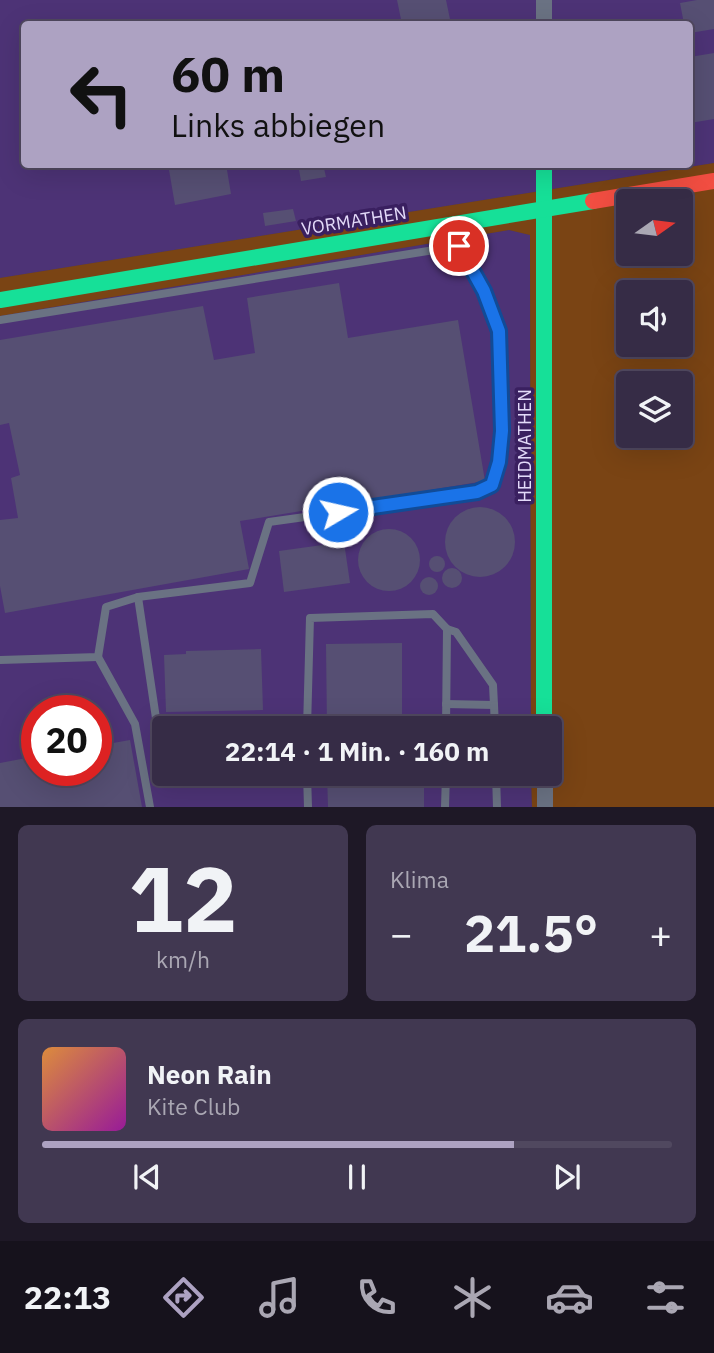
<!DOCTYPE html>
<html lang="de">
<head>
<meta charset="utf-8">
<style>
	:root { --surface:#362c46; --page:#413851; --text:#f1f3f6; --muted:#aaa7b3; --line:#50485f; --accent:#ada2c2 }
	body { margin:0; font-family:"IBM Plex Sans",sans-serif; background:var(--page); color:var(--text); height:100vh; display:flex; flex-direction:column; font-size:26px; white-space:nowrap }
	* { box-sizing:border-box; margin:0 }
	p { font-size:23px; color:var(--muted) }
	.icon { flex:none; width:38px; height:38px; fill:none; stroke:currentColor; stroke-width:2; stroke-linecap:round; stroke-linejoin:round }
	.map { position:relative; height:807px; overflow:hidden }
	.panel { display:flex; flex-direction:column; gap:18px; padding:18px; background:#1e1826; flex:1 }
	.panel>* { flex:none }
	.top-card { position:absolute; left:21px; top:21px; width:672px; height:147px; border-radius:7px; box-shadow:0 7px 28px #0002,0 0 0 2px var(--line); background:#ada2c2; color:#111; overflow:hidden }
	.needle { width:46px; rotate:76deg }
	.controls { position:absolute; left:616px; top:189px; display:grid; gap:14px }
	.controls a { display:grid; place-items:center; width:77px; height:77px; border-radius:7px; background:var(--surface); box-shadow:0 7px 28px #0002,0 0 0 2px var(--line); font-size:35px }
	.speed { position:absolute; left:21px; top:695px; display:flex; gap:14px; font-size:35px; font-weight:700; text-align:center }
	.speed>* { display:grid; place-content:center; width:91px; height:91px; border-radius:50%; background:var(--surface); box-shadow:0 7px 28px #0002,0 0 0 2px var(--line); line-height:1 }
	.speed .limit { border:10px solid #d22; background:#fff; color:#111 }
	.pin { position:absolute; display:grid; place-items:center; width:60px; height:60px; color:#fff; margin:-30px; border:4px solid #fff; border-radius:50%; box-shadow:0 2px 7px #0007 }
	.me { position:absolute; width:77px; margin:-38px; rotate:81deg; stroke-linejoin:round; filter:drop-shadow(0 0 5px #0008) }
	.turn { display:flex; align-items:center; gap:24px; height:147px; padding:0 35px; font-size:32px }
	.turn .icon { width:91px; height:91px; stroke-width:2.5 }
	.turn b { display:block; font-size:49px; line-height:60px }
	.big { font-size:52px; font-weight:700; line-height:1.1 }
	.panel .widget { flex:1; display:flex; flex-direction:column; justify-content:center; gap:10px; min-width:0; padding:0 24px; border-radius:10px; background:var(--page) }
	.panel .dial { align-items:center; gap:0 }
	.dial b { font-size:91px; line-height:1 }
	.song { display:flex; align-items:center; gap:21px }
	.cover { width:84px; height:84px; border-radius:10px; background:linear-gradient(135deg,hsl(30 70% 55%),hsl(300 70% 35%)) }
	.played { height:7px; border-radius:4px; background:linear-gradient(90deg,var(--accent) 75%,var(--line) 75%) }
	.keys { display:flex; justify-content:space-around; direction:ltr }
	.heat { display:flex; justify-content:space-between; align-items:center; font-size:38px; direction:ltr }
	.panel .tiles { flex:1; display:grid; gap:18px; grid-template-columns:1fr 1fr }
	.widget:last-child { grid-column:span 2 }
	.trip { position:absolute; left:152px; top:716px; width:410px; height:70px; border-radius:7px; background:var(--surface); box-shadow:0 7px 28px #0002,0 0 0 2px var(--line); font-weight:700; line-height:70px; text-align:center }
	.tab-bar { display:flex; height:112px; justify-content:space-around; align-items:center; background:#16121c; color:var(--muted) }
	.tab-bar .icon { width:49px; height:49px }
	.tab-bar .selected { color:var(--accent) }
	.tab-bar b { font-size:32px; color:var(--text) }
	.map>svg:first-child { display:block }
</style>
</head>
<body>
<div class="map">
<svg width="714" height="807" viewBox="0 0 714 807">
	<rect width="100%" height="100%" fill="#483a5d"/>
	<g fill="#4d3376" fill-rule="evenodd">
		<path d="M0 0H714V163L0 278ZM24 24H690V164H24Z"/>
		<path d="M509 230 530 235 531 728H164V774H531L532 807H0V316ZM37 710H96V770H37Z"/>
	</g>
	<path fill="#7a4414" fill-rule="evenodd" d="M714 163V807H532L531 774H550V728H531L530 235 509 230 0 316V278ZM628 201H681V254H628ZM628 292H681V345H628ZM628 383H681V436H628Z"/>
	<g fill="#564f73">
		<path d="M397 0H446L451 24H402Z"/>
		<path d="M697 0H714V29L690 33V24H684L680 3Z"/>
		<path d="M714 53V119L690 123V57Z"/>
		<path d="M168 164H226L231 194 175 205Z"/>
		<path d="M298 164H323L326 177 301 181Z"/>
		<path d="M293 209 296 221 265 226 263 213Z"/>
		<path d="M339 283 348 338 458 320 485 481 240 521 249 569 5 613 0 586V520L18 518 11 478 20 475 9 423 0 425V340L203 306 214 360 255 353 247 298Z"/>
		<circle cx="480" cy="542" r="35"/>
		<circle cx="389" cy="560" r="31"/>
		<path d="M344 542 350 583 284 592 279 551Z"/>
		<circle cx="437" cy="564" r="8"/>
		<circle cx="452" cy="578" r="10"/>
		<circle cx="429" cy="586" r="9"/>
		<path d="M402 643V728H327L326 644Z"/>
		<path d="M261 649 263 710 166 712 164 655 186 654V651Z"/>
		<path d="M130 740 142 807H0V763L37 756V770H96V746Z"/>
		<path d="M327 774H424V807H328Z"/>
	</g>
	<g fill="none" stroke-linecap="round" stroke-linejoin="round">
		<g stroke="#6a7283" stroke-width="8">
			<path d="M0 320 459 246 484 291 499 331 502 431 499 462 492 485 477 493 269 522 250 583 138 597 157 725 164 738"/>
			<path d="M98 657 135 724 150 807"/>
			<path d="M0 660 98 657 106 607 138 597"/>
			<path d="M446 704 494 705 493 685 456 632 447 629"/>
			<path d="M494 705 495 728"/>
			<path d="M307 728 310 618 433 614 447 629 446 728"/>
			<path d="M307 774 308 807"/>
			<path d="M496 774 497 807"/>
			<path d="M445 807 446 774"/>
		</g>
		<g stroke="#6a7283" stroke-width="16">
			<path d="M544 24V0"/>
			<path d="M545 774V807"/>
		</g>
		<g stroke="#16e098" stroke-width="16">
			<path d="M544 164V728"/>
			<path d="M0 300 593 201"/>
		</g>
		<path stroke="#f24e42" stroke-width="16" d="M593 201 714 181"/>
	</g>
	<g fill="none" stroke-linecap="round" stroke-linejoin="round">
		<g stroke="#114b97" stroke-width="18">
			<path id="route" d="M338 512 477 492 492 485 499 462 502 431 499 331 484 291 459 246"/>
		</g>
		<use href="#route" stroke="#1a73e8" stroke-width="12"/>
	</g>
	<g text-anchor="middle" stroke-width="7" stroke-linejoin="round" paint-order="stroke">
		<g font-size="18" fill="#e3daf9" stroke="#3a2060">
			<text transform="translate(354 221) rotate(-9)" y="6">VORMATHEN</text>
			<text transform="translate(525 446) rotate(-90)" y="6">HEIDMATHEN</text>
		</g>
	</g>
</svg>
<div class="controls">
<a><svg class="needle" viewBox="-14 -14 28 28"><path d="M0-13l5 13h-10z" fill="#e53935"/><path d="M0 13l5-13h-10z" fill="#aaa7b3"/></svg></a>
<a><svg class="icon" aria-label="sound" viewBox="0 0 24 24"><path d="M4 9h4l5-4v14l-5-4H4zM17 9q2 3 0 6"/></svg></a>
<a><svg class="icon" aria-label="layers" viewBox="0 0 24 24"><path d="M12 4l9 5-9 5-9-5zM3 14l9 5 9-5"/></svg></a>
</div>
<div class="speed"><div class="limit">20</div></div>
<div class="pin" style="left:459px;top:246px;background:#d93025"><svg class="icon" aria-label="arrive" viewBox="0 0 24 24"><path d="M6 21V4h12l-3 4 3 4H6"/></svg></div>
<svg class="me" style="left:338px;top:512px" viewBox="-20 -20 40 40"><circle r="17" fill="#1a73e8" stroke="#fff" stroke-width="3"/><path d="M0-11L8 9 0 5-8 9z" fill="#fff"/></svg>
<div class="trip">22:14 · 1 Min. · 160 m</div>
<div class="top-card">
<div class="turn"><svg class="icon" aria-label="left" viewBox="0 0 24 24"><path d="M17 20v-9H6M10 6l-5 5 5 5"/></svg><div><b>60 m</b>Links abbiegen</div></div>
</div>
</div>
<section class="panel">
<div class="tiles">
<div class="widget dial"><b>12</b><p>km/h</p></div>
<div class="widget"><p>Klima</p>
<div class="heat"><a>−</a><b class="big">21.5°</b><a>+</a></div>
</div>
<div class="widget">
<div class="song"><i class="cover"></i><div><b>Neon Rain</b><p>Kite Club</p></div></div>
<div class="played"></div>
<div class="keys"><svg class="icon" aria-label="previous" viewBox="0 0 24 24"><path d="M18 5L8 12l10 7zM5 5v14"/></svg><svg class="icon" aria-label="pause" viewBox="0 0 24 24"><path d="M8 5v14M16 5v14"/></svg><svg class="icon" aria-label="next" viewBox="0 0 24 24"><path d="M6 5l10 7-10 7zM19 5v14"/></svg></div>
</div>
</div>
</section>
<nav class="tab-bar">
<b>22:13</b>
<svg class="icon selected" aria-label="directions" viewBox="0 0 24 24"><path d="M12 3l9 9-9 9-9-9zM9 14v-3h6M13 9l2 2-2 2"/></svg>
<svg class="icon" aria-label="music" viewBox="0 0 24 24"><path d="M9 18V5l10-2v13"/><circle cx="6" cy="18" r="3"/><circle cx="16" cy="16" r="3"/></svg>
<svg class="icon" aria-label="phone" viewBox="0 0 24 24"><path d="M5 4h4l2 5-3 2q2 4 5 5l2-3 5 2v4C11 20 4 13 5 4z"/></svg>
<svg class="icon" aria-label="climate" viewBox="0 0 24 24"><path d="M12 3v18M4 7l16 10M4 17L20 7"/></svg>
<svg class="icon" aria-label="car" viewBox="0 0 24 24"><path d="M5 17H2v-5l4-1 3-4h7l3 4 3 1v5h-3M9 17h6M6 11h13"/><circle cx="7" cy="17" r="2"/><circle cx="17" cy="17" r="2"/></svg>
<svg class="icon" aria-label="filters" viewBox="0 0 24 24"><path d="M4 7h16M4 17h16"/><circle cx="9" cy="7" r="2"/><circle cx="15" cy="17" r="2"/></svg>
</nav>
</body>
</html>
